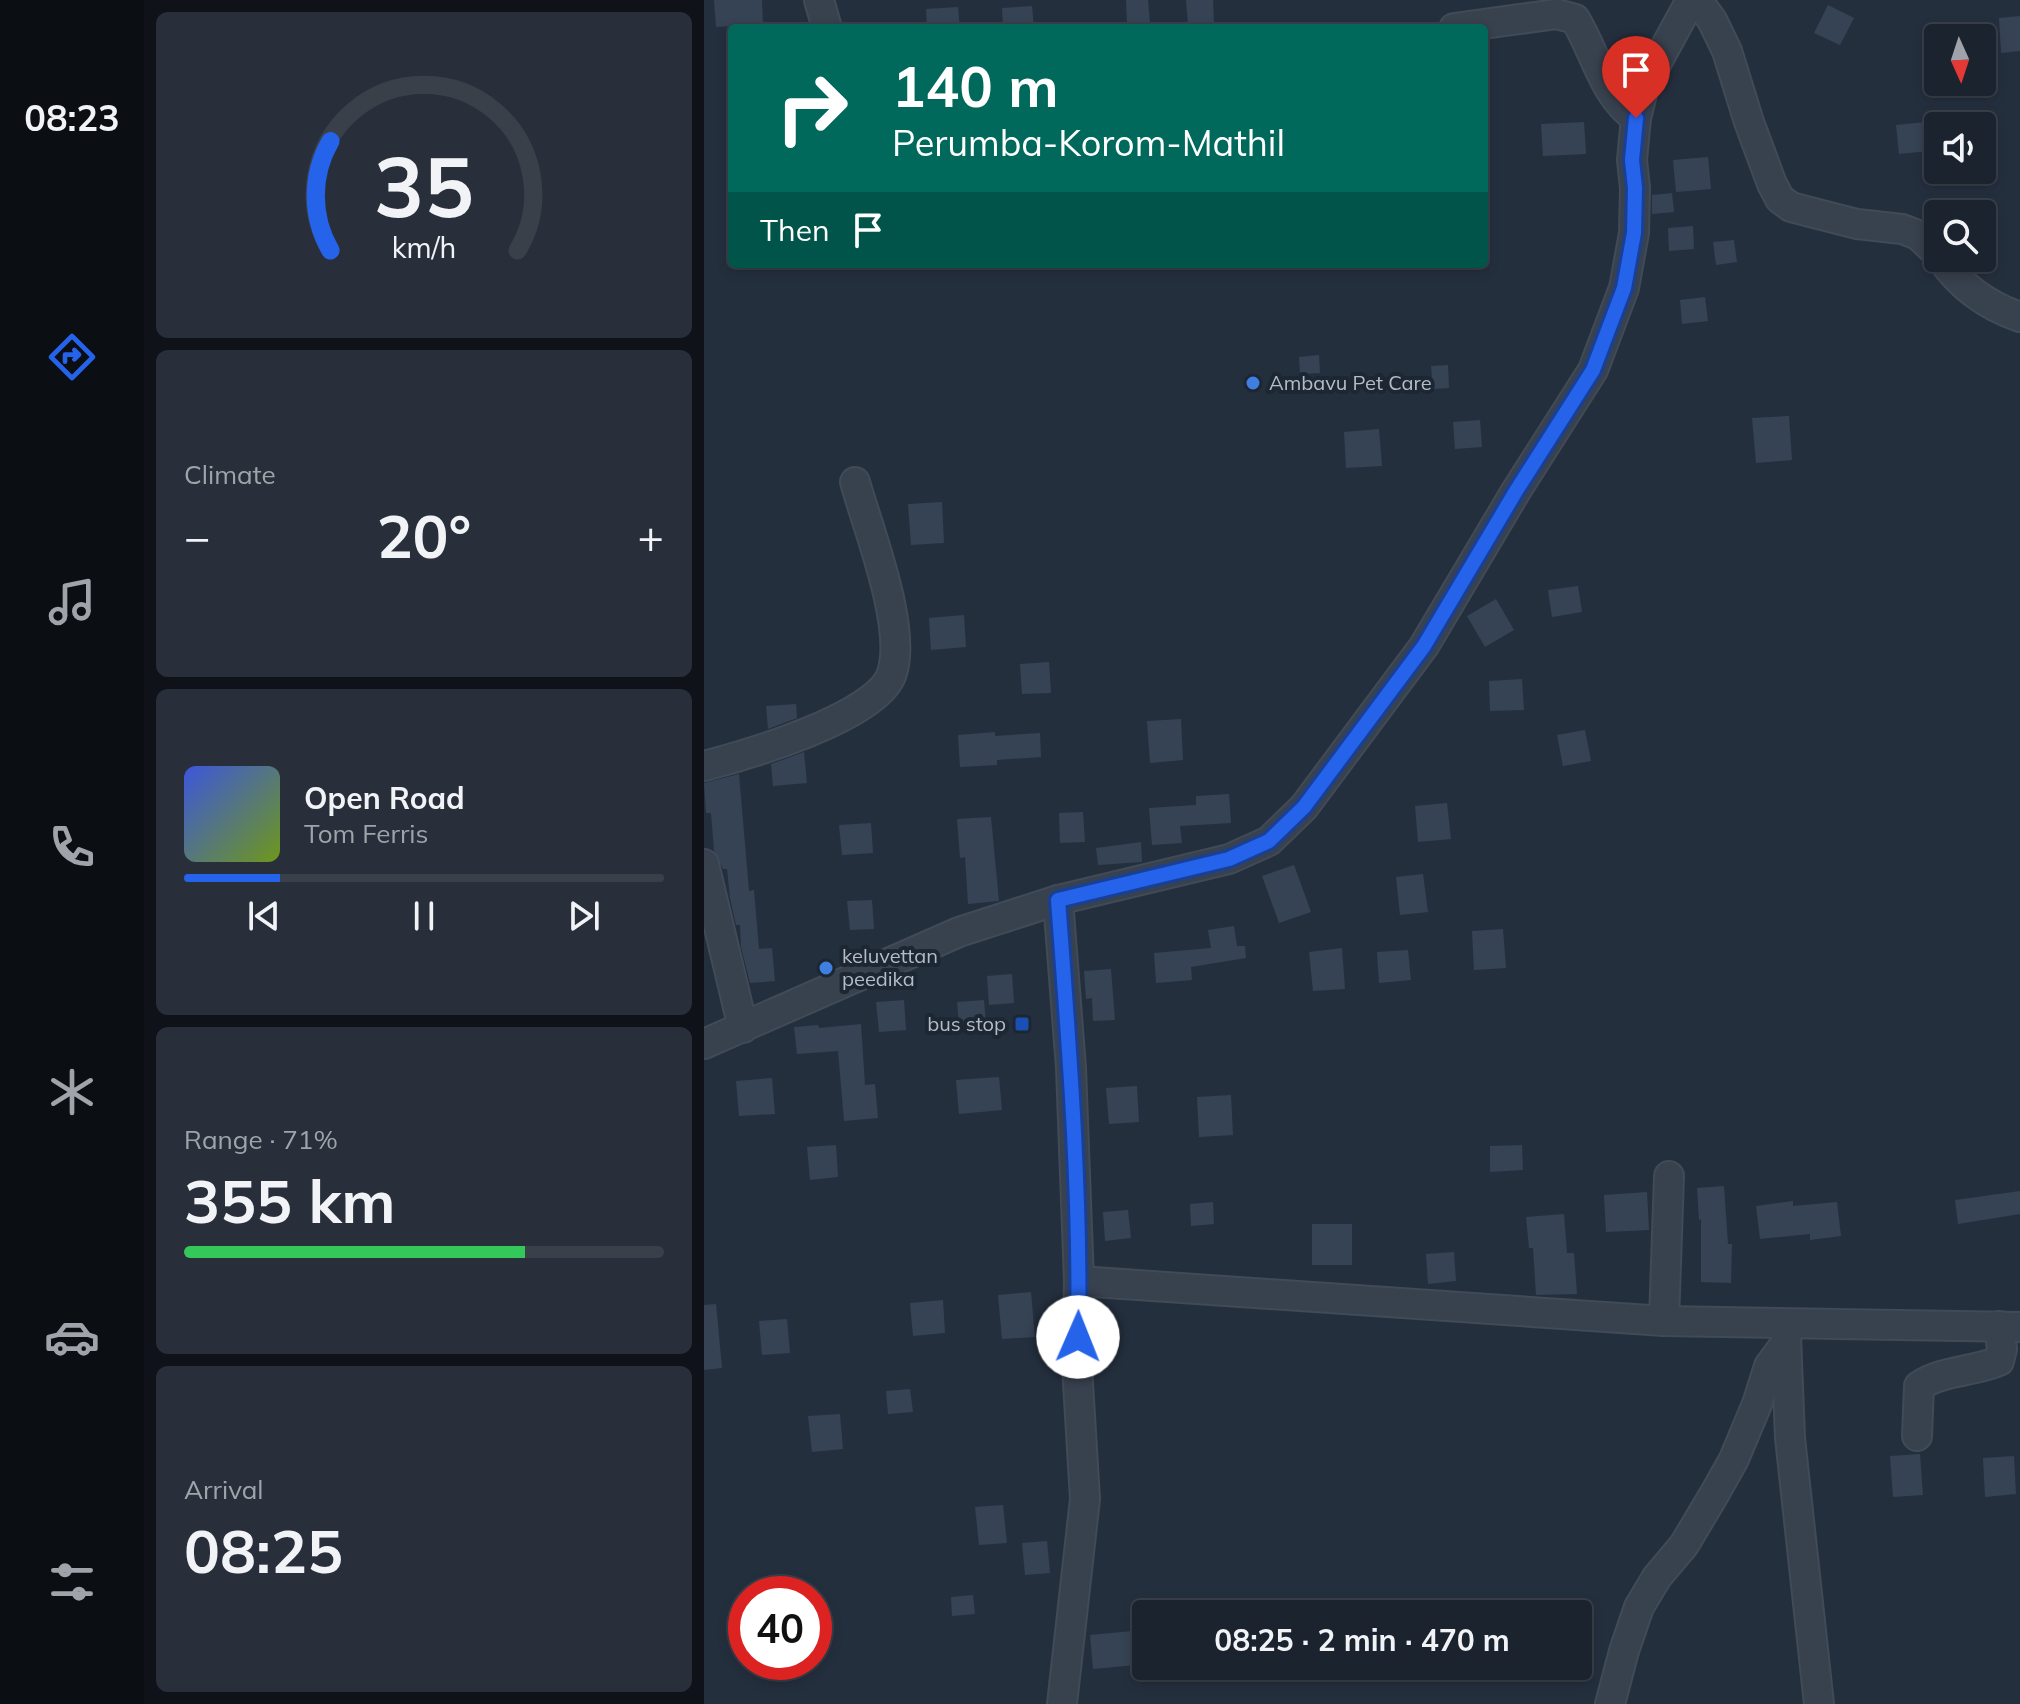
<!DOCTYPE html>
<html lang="en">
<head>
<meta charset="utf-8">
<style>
	:root { --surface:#1b232e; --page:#282f3a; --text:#f1f3f6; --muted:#a0a4aa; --line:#39404a; --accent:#2563eb }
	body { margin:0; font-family:Mulish,sans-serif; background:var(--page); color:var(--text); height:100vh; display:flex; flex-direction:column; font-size:30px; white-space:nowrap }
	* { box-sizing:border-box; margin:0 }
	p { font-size:26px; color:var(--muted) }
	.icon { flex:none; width:44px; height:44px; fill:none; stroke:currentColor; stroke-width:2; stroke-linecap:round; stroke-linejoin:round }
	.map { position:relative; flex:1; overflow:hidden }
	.side { display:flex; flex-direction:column; gap:12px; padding:12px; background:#0f1319; width:560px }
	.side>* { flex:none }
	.hud { position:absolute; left:24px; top:24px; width:760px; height:244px; border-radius:8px; box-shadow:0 4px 12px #0003,0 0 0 2px var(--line); background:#00695c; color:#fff; overflow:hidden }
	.needle { width:52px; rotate:177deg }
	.controls { position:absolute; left:1220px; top:24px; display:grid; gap:16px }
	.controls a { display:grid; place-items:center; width:72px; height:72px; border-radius:8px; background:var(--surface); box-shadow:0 4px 12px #0003,0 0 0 2px var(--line); font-size:40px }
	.speed { position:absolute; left:24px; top:1576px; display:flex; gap:16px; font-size:40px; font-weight:700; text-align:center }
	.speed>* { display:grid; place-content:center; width:104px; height:104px; border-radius:50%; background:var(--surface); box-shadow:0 4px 12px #0003,0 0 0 2px var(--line); line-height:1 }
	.speed .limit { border:12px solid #d22; background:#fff; color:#111 }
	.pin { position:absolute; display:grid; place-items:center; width:68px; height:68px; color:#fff; margin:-82px -34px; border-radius:50% 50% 50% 0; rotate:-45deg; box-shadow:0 0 8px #0007 }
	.pin .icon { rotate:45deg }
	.me { position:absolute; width:88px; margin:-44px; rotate:1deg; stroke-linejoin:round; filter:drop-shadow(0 0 6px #0008) }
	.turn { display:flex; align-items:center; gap:28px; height:168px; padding:0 32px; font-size:36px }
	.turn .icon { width:104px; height:104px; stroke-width:2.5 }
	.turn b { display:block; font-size:56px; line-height:68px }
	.then { display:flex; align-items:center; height:76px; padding:0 32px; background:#0003; gap:16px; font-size:30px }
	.big { font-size:60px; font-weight:700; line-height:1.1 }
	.side .card { flex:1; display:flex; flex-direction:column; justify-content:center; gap:12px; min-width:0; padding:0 28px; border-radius:12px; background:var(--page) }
	.side .dial { align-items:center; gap:0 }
	.dial svg { height:208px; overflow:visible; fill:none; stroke:var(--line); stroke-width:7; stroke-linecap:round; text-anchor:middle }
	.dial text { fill:var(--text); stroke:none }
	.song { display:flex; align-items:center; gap:24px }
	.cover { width:96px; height:96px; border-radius:12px; background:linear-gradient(135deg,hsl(230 70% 55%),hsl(80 70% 35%)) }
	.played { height:8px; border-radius:4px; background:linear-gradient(90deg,var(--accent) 20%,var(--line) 20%) }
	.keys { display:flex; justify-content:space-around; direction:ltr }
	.heat { display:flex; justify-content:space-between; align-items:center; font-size:44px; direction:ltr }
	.charge { height:12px; border-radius:6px; background:linear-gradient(90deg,#34c759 71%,var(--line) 0) }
	.trip { position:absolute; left:428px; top:1600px; width:460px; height:80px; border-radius:8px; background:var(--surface); box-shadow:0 4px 12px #0003,0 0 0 2px var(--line); font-weight:700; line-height:80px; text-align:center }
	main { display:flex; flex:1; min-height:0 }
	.tabs { display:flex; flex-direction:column; width:144px; justify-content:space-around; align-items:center; background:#0b0e12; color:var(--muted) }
	.tabs .icon { width:56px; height:56px }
	.tabs .current { color:var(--accent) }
	.tabs b { font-size:36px; color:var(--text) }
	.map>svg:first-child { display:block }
</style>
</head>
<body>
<main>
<nav class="tabs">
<b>08:23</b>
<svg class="icon current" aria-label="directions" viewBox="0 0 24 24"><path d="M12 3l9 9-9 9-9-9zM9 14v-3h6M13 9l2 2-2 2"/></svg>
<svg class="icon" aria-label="music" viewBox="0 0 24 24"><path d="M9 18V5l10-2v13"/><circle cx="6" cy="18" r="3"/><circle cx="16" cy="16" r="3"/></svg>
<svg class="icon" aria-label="phone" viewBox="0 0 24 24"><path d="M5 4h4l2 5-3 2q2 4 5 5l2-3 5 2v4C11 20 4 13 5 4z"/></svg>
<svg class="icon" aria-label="climate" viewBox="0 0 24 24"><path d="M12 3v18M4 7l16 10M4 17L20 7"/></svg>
<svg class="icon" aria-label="car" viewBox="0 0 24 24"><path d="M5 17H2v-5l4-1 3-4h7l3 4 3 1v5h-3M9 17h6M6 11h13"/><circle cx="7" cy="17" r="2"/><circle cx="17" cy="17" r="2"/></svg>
<svg class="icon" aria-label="filters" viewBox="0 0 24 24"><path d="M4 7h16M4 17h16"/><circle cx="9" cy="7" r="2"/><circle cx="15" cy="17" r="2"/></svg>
</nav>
<section class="side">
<div class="card dial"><svg viewBox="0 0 100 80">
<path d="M14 69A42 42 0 1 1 86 69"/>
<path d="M14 69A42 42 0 0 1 14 27" stroke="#2563eb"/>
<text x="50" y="56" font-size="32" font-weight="700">35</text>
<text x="50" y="72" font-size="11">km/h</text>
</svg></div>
<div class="card"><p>Climate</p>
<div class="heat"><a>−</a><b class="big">20°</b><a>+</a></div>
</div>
<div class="card">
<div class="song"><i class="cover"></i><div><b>Open Road</b><p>Tom Ferris</p></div></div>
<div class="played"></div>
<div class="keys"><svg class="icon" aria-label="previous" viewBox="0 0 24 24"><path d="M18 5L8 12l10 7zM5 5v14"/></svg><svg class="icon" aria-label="pause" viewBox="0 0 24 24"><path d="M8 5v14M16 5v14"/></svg><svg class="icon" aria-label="next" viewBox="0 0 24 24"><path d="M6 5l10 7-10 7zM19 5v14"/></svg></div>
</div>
<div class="card"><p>Range · 71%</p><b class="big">355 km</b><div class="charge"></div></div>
<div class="card"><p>Arrival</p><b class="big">08:25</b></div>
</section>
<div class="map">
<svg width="1316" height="1704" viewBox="0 0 1316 1704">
	<rect width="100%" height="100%" fill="#242f3e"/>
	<g fill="#364354">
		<path d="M10 0H58L59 24 12 27Z"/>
		<path d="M422 0H444L446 23 423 24Z"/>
		<path d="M482 0H509L510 24 484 25Z"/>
		<path d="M1124 5 1150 18 1136 45 1110 33Z"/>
		<path d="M328 6 330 28H299L298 8Z"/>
		<path d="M254 7 256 28H223L222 9Z"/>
		<path d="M1316 16V51L1297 53 1295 18Z"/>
		<path d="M880 122 882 154 839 156 837 124Z"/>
		<path d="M1222 122 1225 151 1195 154 1192 125Z"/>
		<path d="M1004 157 1007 189 972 192 969 160Z"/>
		<path d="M968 193 970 212 948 214V195Z"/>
		<path d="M989 226 990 249 965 251 964 228Z"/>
		<path d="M1030 240 1033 262 1012 265 1009 242Z"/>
		<path d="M1001 297 1004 321 978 324 976 300Z"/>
		<path d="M615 355 616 373 596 374 595 357Z"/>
		<path d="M744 365 745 388 729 389 727 366Z"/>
		<path d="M1085 416 1088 460 1052 463 1048 418Z"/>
		<path d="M776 420 778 447 751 449 749 422Z"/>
		<path d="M675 429 678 466 642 468 640 432Z"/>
		<path d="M238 502 240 543 207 545 204 504Z"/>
		<path d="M874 586 878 612 848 617 844 590Z"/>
		<path d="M792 599 810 630 781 647 763 616Z"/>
		<path d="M260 615 262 647 227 650 225 618Z"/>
		<path d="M345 662 347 693 318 694 316 664Z"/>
		<path d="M818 679 820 710 786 711 785 681Z"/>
		<path d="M92 704 93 718 64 729 62 706Z"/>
		<path d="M477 719 479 760 446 763 443 721Z"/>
		<path d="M881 730 887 761 859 766 853 735Z"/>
		<path d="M291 732V736L336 733 337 757 293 760V765L256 767 254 735Z"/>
		<path d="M100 752 103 783 69 786 67 764Z"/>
		<path d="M35 774 45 891 50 890 55 949 68 948 71 981 46 983 37 947 36 925H32L26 898 23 869H19L10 851 7 813H2L0 783Z"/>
		<path d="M525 794 527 823 476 826 478 843 448 845 445 808 492 805V796Z"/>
		<path d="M743 803 747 839 714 842 711 806Z"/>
		<path d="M379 812 381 842 356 843 355 813Z"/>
		<path d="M287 817 295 901 264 904 261 857 256 858 253 819Z"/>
		<path d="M167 823 169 853 138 855 135 825Z"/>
		<path d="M437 842 438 862 394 865 392 848Z"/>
		<path d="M590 865 607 912 575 923 558 876Z"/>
		<path d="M719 874 724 912 696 915 692 877Z"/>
		<path d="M168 900 170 929 146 930 143 901Z"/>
		<path d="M530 926 533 946H541L542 958 487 967 488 980 452 983 450 953 507 948 504 930Z"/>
		<path d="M799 929 802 968 770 970 768 931Z"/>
		<path d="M638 948 641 989 609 991 605 952Z"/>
		<path d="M704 950 707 980 675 983 673 952Z"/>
		<path d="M407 969 411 1020 389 1021 388 998 382 999 380 971Z"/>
		<path d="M308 974 310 1003 285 1005 283 976Z"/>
		<path d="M200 1000 202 1030 175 1032 172 1002Z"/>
		<path d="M280 1000 282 1023 255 1025 253 1002Z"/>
		<path d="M157 1024 161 1085 171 1084 174 1118 140 1121 134 1051 93 1054 90 1027 114 1025 115 1028Z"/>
		<path d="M295 1077 298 1110 255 1114 252 1080Z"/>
		<path d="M68 1078 71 1114 35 1116 32 1081Z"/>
		<path d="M433 1086 435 1122 405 1124 402 1088Z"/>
		<path d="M527 1095 529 1135 495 1137 493 1097Z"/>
		<path d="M132 1145 134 1177 106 1180 103 1147Z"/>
		<path d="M818 1145 819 1170 786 1172V1146Z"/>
		<path d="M1020 1186 1024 1244H1028L1027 1283 997 1282V1219L995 1220 993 1188Z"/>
		<path d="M1316 1191V1214L1254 1224 1251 1200Z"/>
		<path d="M943 1192 945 1230 902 1232 900 1195Z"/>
		<path d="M1089 1201V1206L1133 1202 1137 1236 1106 1240V1234L1056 1239 1052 1206Z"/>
		<path d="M509 1202 510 1224 487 1226 486 1204Z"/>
		<path d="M424 1210 427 1238 401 1241 399 1212Z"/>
		<path d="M860 1214 863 1253H870L873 1294 832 1295 829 1248H825L822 1217Z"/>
		<rect x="608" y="1224" width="40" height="41"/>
		<path d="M750 1252 752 1281 724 1284 722 1254Z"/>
		<path d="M327 1292 331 1337 298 1339 294 1295Z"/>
		<path d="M239 1300 241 1333 209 1336 206 1303Z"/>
		<path d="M12 1304 18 1368 0 1370V1305Z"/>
		<path d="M83 1319 86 1353 58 1355 55 1321Z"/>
		<path d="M206 1389 209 1412 184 1414 182 1391Z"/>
		<path d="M136 1414 139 1449 108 1452 104 1416Z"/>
		<path d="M1216 1454 1219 1495 1189 1497 1186 1456Z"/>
		<path d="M1310 1456 1312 1494 1281 1497 1279 1458Z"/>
		<path d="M299 1505 303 1543 275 1545 271 1507Z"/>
		<path d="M343 1541 346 1573 321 1575 318 1543Z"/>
		<path d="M269 1595 271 1614 248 1616 247 1597Z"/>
		<path d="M429 1631 432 1665 389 1669 386 1635Z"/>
	</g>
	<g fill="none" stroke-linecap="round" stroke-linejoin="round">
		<g stroke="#414a57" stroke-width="32">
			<g id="minor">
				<path d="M115 0 123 28"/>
				<path d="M993 0 1008 20 1023 51 1045 122 1068 184 1076 199 1087 207 1106 212 1153 224 1198 229 1214 235 1234 254"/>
				<path d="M750 28 853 14 871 19C891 51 899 95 932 118"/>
				<path d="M1237 258C1256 286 1284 306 1316 317"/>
				<path d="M0 766C42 755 175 717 188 673 203 626 164 529 151 482"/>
				<path d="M0 864 39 1028"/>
				<path d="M354 900 367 1068 375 1281 373 1366 381 1499 358 1704"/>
				<path d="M0 1044 255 932 354 900 525 859 565 841 600 807 720 646 812 491 889 370 920 288 930 233 931 188 928 160 932 118 940 86 987 0"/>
				<path d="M375 1281 960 1321 1316 1327"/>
				<path d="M960 1321 965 1176"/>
				<path d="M1082 1336 1086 1438 1115 1704"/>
				<path d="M1213 1436 1215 1386C1239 1370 1269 1372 1295 1361L1298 1349 1295 1326"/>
				<path d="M906 1704 920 1651 935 1607 953 1577 980 1545 1011 1493 1030 1459 1053 1404 1065 1366 1082 1343"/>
			</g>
		</g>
		<use href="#minor" stroke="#38414e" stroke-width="28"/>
	</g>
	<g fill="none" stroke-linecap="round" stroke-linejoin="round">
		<g stroke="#184099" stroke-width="20">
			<path id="route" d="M374 1337C377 1192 365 1046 354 900L525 859 565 841 600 807 720 646 812 491 889 370 920 288 930 233 931 188 928 160 932 118"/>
		</g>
		<use href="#route" stroke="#2563eb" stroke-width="14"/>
	</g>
	<g fill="#3f7fe0" stroke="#1d2633" stroke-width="3">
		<circle cx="549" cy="383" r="8"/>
		<circle cx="122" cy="968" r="8"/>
	</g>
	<rect fill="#1a4fb4" stroke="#1d2633" stroke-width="3" x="310" y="1016" width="16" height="16" rx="4"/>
	<g text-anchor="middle" stroke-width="8" stroke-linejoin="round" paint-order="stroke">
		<g font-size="20" fill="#b4bcc9" stroke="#1d2633" text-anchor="start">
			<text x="565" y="390">Ambavu Pet Care</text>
			<text x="138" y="963">keluvettan<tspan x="138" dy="23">peedika</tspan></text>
			<text x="302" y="1031" text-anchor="end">bus stop</text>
		</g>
	</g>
</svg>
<div class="controls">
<a><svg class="needle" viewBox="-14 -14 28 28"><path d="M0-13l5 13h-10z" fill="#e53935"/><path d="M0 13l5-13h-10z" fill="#a0a4aa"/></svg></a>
<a><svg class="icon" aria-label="sound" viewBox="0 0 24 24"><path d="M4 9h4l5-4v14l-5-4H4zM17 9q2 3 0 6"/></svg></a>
<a><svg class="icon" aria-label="search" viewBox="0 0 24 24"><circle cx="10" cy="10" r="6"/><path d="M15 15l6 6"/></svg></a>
</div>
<div class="speed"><div class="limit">40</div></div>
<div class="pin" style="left:932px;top:118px;background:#d93025"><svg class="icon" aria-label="arrive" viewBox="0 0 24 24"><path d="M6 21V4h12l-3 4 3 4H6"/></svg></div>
<svg class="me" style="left:374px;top:1337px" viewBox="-20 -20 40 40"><circle r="19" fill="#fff"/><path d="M0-13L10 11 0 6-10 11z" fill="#2563eb"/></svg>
<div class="trip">08:25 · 2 min · 470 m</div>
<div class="hud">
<div class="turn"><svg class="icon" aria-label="right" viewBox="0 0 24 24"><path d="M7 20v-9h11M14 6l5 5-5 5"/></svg><div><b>140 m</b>Perumba-Korom-Mathil</div></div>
<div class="then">Then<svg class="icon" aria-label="arrive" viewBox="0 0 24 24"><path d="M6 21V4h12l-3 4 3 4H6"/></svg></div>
</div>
</div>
</main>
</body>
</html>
